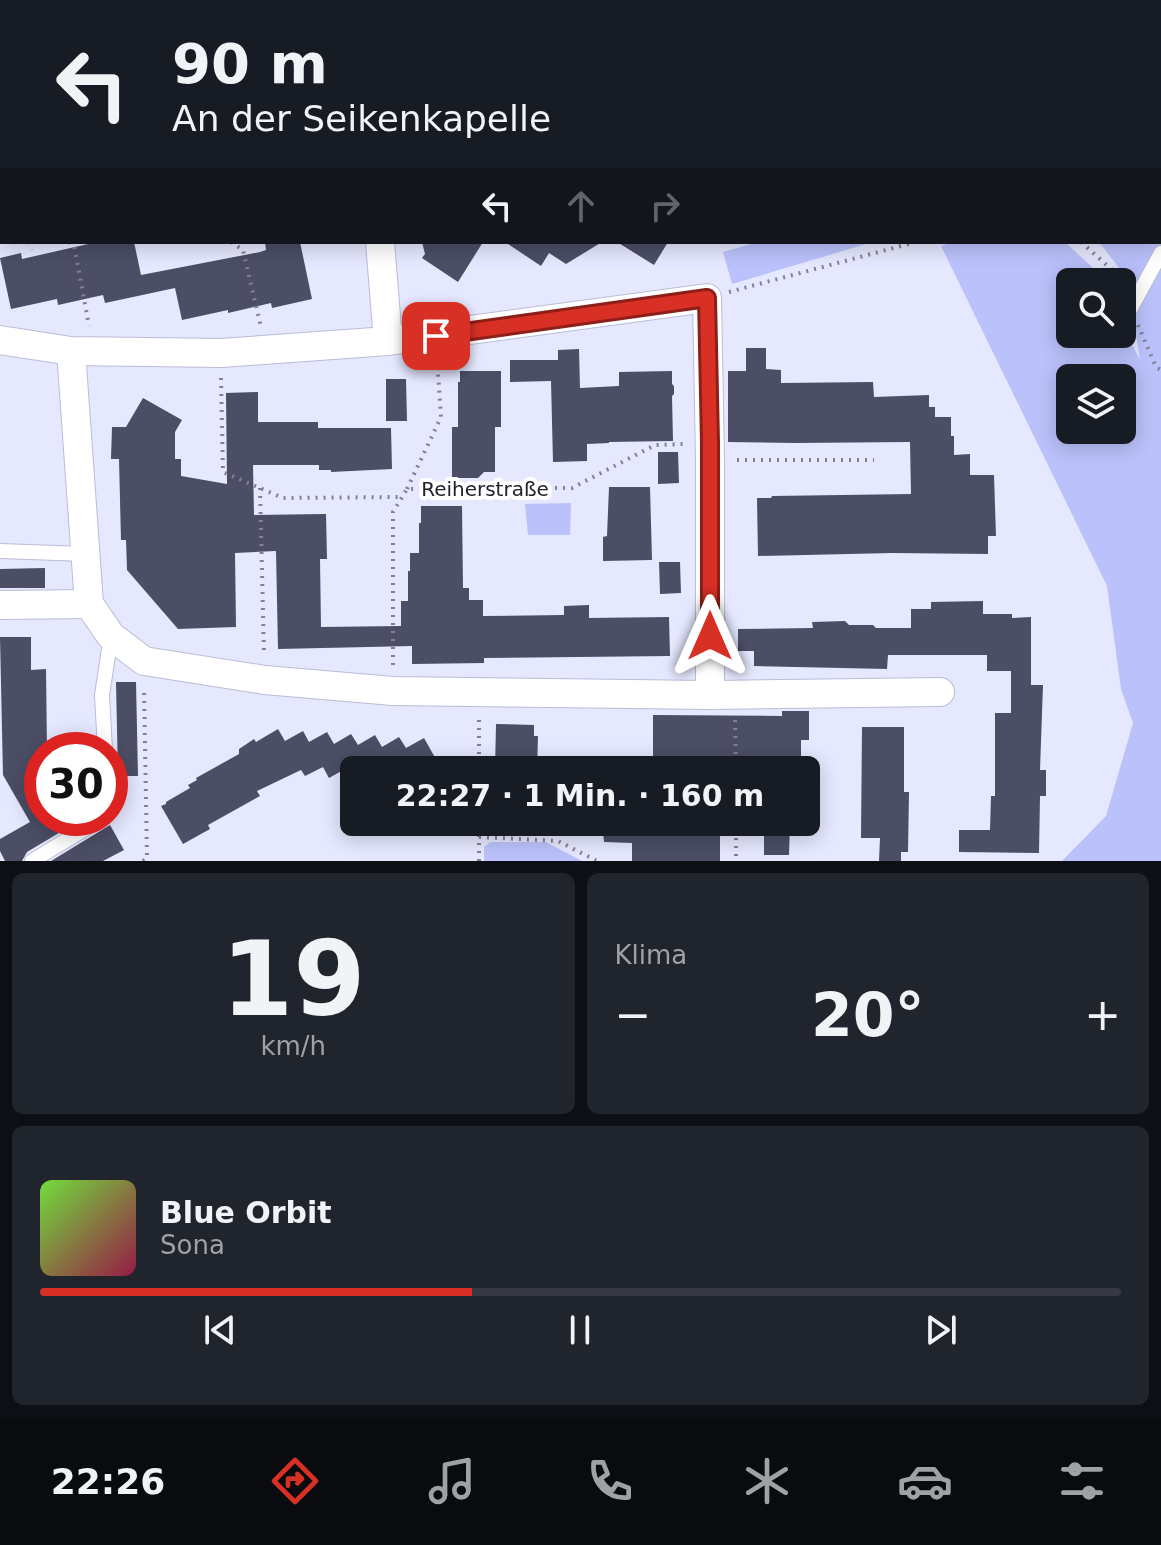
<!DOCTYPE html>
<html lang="de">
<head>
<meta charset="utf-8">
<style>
	:root { --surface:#171b24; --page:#20242c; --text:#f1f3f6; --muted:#9ea1a6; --line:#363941; --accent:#d93025 }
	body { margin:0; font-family:"DejaVu Sans",sans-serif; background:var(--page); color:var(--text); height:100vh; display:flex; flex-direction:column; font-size:30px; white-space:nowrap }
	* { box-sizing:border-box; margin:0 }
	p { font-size:26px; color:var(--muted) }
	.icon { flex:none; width:44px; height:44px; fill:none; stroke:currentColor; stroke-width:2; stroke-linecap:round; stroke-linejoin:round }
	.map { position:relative; height:861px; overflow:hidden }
	.side { display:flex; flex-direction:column; gap:12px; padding:12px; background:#0d0f14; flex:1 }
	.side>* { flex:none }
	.banner { position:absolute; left:0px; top:0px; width:1162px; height:244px; box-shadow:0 4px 20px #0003; background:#171b24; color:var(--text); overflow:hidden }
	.buttons { position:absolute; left:1056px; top:268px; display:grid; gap:16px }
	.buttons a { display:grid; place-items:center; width:80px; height:80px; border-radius:12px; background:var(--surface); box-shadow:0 4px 20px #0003; font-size:40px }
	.speed { position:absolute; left:24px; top:732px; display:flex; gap:16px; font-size:40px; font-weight:700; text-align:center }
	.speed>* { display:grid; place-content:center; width:104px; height:104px; border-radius:50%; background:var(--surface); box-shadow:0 4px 20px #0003; line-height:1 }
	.speed .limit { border:12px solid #d22; background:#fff; color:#111 }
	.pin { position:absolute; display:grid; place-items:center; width:68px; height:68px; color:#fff; margin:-34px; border-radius:16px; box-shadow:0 4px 12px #0006 }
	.me { position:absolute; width:88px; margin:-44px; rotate:0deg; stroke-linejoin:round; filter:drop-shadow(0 0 6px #0008) }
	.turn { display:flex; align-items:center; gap:28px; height:168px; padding:0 40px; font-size:36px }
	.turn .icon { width:104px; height:104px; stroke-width:2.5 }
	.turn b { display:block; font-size:56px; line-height:68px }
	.lanes { display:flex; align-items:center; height:76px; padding:0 40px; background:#0003; justify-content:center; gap:40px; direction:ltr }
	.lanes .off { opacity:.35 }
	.big { font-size:60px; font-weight:800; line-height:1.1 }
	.side .card { flex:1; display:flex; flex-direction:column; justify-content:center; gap:12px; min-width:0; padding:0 28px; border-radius:12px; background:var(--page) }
	.side .dial { align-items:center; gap:0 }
	.dial b { font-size:104px; line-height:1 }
	.song { display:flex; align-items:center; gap:24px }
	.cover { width:96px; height:96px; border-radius:12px; background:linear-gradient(135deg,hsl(100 70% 55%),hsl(340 70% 35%)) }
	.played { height:8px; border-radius:4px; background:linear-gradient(90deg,var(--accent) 40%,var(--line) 40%) }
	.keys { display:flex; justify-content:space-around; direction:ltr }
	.heat { display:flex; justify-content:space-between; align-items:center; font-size:44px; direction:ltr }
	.side .tiles { flex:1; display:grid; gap:12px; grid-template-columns:1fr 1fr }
	.card:last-child { grid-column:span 2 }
	.trip { position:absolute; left:340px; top:756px; width:480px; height:80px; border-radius:12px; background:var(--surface); box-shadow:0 4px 20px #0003; font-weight:800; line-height:80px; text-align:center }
	.tab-bar { display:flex; height:128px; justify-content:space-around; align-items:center; background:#090b0e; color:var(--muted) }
	.tab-bar .icon { width:56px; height:56px }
	.tab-bar .active { color:var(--accent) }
	.tab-bar b { font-size:36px; color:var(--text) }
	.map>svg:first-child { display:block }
</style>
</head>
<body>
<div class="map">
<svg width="1161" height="861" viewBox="0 0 1161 861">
	<rect width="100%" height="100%" fill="#e5e8fe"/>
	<g fill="#bbc2fb" fill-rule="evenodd">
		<path d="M823 0H1161V861H1062L1106 816 1133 723 1121 689 1107 586 941 246 953 242H1065L1091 266 1102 282H1070V334H1122V318L1131 342 1140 360 1129 289 1119 268 1099 242H1160V2H823ZM1070 378H1122V430H1070Z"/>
		<path d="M758 242H873L732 284 723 252Z"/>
		<path d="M571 503 570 535H528L525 504Z"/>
		<path d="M490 842H546L582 861H484V847Z"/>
	</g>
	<g fill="#4b4e65">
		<path d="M97 242H134L141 275 260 252 266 250 265 242H300L312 299 272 308 271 303 228 313V310L182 320 175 288 105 303 103 295 58 305 57 299 11 309 0 258 21 253 22 259Z"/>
		<path d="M422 242H483L458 282 422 258 425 254Z"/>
		<path d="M505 242H602L566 264 549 253 541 266Z"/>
		<path d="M617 242H668L654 265Z"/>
		<path d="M746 348H766V369L781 370V383L873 382 874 397 929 395V407H935V417H951V436H954V455L970 454V475H994L996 536H988V554L892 553 758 556 757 498H771L772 496 911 494 910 442 795 443 728 442V371H746Z"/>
		<path d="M579 349 580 388 619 386V372L672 371V384L674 386V394L672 396 673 441 609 442V443L587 444V461L553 462 551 381 510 382V360H558V350Z"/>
		<path d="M460 371H501V427H495V472H484L478 478H452V427H458V382H460Z"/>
		<path d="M386 379H406L407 421H386Z"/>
		<path d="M258 392V422H318V428H391L392 469 331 472V470H319V465H253L254 515 326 514 327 559H320L321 627 401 626V601H408V571H410V553H419V523H421V506H462L463 588H469V600H483V616L564 615V606L589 605V618L669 617 670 656 484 658V663L412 664V646L278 649 276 551 235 553 236 627 178 629 127 570 126 540H121L119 459H111L112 427H126L143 398 182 420 175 432V459H181V476L227 484 226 393Z"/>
		<path d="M658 452H678L679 483 658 484Z"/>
		<path d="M609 487H650L652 560 603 561V537L607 536Z"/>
		<path d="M659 562H680L681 593 660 594Z"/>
		<path d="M45 568V588H0V569Z"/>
		<path d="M983 601V614H1012V618L1031 617V685H1043L1040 770H1046V796H1040L1039 853 959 852V830H990L991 796H995V713H1011V671H987V655H888L887 669 754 666V651H738V629L813 628 812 622 845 621 849 625H873L876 628H911V609H931V602Z"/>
		<path d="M0 637H31V670L46 669 47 750H42V818H84L27 852 22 861H5L0 851V839L30 822 3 775Z"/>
		<path d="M116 682H136L138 776H118Z"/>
		<path d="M782 711H809V740H801V763H798V770H765V763L726 762V770H653V715L782 716Z"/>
		<path d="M496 724 534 725V736H538L537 770H495Z"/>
		<path d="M862 727H904V792H909L908 852H901V861H879L880 838H861Z"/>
		<path d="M278 729 285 741 303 731 309 742 327 732 334 744 351 734 358 745 375 735 382 747 399 737 406 748 424 738 442 770H348L347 768 329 778 323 767 305 776 301 770 257 791 260 796 208 825 210 829 183 844 161 806 166 804V802L190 788 188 785 197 780 196 778 239 754V749L254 739 256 742Z"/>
		<path d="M602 822H677L676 829 705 830V833H720V861H632V843L604 842Z"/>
		<path d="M764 822H790L789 855H764Z"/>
		<path d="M110 825 124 850 103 861H51Z"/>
	</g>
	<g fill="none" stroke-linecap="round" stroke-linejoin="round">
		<g stroke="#b9bdd7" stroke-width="16">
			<g id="service">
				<path d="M1131 308 1161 253"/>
				<path d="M0 551 85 554"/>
				<path d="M105 750 102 695 111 636"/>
				<path d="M32 861 103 818"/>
			</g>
		</g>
		<g stroke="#b9bdd7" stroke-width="30">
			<g id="minor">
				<path d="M350 0V2"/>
				<path d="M479 2 481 0"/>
				<path d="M380 242 388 341"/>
				<path d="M0 340 71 351 221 353 388 341 707 298 710 460V695L393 691 265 680 144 661 111 636 89 604 71 351"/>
				<path d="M0 605 89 604"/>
				<path d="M710 695 940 692"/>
			</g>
		</g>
		<g stroke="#808292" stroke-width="4" stroke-dasharray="2 6" stroke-linecap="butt">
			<path d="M118 0 121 2"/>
			<path d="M633 0 637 2"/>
			<path d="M852 0 853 2"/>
			<path d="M61 2 62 0"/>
			<path d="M0 98 2 95"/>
			<path d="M0 199 2 200"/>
			<path d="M30 242 32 250"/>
			<path d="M69 242 74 245 89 326"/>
			<path d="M231 242 243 250 261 327"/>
			<path d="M1081 242 1111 269 1118 282"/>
			<path d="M729 292 916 242"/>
			<path d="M1138 325 1156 367 1161 370"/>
			<path d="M221 378 223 472 283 498 402 497"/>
			<path d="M737 460H874"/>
			<path d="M260 488 264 654"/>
			<path d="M407 489 441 417 437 359"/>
			<path d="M393 665V512L407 489 572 488 655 445 684 444"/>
			<path d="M735 720 736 770"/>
			<path d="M479 770V716"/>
			<path d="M736 822V861"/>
			<path d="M479 837 558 841 597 861"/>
			<path d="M143 861 147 858 144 688"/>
			<path d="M479 861V822"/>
		</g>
		<use href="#service" stroke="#fff" stroke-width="14"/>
		<use href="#minor" stroke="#fff" stroke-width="28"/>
	</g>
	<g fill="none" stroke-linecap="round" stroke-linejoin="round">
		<g stroke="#8d1f18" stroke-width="20">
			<path id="route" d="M436 336 707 298 710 443V636"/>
		</g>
		<use href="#route" stroke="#d93025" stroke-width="14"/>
	</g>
	<g text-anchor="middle" stroke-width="8" stroke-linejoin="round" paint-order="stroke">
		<g font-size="20" fill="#20212b" stroke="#fff">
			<text x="485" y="496">Reiherstraße</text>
		</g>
	</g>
</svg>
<div class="buttons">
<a><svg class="icon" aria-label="search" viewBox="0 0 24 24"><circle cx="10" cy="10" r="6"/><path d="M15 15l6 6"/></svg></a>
<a><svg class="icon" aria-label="layers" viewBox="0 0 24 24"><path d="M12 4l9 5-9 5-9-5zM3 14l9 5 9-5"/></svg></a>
</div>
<div class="speed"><div class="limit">30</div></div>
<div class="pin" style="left:436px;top:336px;background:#d93025"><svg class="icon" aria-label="arrive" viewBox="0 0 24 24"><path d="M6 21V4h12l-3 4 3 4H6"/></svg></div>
<svg class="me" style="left:710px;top:636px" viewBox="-20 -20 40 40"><path d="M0-17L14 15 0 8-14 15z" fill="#d93025" stroke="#fff" stroke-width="4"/></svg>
<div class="trip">22:27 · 1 Min. · 160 m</div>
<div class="banner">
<div class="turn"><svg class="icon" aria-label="left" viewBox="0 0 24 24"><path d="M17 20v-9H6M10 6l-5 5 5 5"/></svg><div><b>90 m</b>An der Seikenkapelle</div></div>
<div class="lanes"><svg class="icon" aria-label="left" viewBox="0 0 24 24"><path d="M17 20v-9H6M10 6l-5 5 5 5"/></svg><svg class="icon off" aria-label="ahead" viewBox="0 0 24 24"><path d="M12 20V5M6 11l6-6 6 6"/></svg><svg class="icon off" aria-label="right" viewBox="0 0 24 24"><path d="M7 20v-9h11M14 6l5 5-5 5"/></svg></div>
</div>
</div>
<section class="side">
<div class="tiles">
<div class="card dial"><b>19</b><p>km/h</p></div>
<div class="card"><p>Klima</p>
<div class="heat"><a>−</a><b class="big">20°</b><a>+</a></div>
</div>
<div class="card">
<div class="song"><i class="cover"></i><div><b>Blue Orbit</b><p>Sona</p></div></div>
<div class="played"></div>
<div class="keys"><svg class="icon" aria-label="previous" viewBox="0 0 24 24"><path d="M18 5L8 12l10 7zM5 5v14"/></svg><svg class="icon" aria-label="pause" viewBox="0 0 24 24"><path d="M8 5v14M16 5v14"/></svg><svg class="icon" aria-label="next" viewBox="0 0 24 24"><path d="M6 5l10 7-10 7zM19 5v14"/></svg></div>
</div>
</div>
</section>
<nav class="tab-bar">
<b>22:26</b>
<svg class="icon active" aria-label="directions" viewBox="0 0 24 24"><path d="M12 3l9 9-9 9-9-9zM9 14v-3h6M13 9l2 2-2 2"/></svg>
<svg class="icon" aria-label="music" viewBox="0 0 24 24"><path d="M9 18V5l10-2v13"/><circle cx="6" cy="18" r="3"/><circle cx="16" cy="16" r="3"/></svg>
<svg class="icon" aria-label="phone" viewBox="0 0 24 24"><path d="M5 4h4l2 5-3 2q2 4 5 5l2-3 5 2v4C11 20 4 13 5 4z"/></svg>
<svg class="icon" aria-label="climate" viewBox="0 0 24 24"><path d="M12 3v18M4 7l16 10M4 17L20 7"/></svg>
<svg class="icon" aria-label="car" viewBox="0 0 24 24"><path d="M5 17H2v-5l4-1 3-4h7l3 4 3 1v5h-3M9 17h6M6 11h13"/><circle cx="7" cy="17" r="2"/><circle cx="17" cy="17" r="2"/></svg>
<svg class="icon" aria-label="filters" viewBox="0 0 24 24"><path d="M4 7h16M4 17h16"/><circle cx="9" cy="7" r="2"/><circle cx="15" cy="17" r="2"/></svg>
</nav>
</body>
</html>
